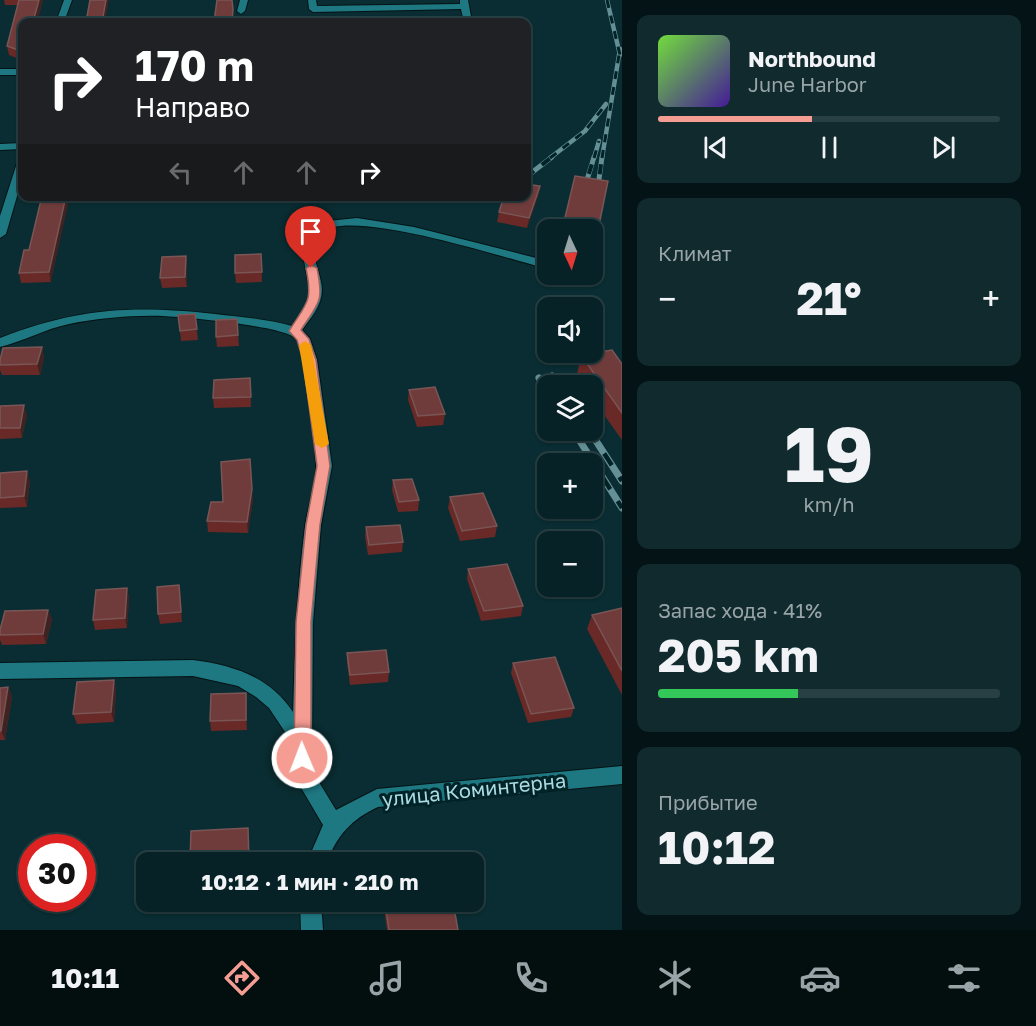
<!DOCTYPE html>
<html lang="ru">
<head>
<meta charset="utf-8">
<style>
	:root { --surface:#072226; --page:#102a2e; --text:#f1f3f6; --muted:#98a4a7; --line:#283f43; --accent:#f59c93 }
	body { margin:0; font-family:"Golos Text",sans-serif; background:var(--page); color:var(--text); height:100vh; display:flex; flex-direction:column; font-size:22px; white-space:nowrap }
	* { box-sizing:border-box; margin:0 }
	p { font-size:20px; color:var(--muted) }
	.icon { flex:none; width:33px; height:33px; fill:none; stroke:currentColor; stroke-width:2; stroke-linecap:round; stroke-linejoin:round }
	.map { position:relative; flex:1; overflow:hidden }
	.drawer { display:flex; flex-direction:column; gap:15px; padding:15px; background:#041315; width:414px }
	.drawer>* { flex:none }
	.hud { position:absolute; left:18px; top:18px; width:513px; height:183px; border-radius:12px; box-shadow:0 2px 4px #0004,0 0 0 2px var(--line); background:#202124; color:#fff; overflow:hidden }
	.needle { width:39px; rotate:176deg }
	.controls { position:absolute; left:537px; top:219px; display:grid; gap:12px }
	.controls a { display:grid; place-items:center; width:66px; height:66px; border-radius:12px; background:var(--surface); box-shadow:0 2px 4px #0004,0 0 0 2px var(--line); font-size:30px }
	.speed { position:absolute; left:18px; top:834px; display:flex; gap:12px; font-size:30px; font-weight:700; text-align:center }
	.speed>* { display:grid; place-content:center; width:78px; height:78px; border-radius:50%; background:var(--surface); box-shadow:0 2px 4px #0004,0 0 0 2px var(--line); line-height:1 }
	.speed .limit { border:9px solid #d22; background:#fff; color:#111 }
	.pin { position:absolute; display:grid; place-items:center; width:51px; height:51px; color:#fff; margin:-62px -26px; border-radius:50% 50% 50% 0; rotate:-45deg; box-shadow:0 0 6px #0007 }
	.pin .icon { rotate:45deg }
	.me { position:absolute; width:66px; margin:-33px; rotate:359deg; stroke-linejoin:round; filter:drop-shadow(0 0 4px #0008) }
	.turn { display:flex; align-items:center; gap:21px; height:126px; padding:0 18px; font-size:27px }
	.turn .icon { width:78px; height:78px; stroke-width:2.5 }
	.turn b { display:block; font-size:42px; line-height:51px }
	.lanes { display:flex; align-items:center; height:57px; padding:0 18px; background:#0003; justify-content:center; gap:30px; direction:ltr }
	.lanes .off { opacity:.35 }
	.big { font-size:45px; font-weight:700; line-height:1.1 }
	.drawer .widget { flex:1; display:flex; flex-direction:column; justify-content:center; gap:9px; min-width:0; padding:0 21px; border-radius:12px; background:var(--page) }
	.drawer .dial { align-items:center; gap:0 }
	.dial b { font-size:78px; line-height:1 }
	.song { display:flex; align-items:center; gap:18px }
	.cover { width:72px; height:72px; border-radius:9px; background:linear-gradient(135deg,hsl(100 70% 55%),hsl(260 70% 35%)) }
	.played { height:6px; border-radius:3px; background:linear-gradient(90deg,var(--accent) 45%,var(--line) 45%) }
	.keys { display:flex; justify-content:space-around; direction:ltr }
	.heat { display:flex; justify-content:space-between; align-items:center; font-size:33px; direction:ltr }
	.charge { height:9px; border-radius:4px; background:linear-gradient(90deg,#34c759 41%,var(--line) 0) }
	.trip { position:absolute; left:136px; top:852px; width:348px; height:60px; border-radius:12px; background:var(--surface); box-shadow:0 2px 4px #0004,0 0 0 2px var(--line); font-weight:700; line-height:60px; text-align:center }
	.menu { display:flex; height:96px; justify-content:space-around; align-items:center; background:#030e0f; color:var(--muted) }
	.menu .icon { width:42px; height:42px }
	.menu .on { color:var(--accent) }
	.menu b { font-size:27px; color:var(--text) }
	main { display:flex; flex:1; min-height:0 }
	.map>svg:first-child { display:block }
</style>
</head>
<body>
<main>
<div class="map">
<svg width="622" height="930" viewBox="0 0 622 930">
	<rect width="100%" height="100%" fill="#092d32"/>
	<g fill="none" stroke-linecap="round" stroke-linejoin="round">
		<g stroke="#051315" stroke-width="2">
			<g id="minor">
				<path d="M64 0H72L64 22H56Z"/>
				<path d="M240 0H248L245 11 241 14 237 11Z"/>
				<path d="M308 0H316L317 6 460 4V0H468L472 22H464L461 9 313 12 309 9Z"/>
				<rect x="0" y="69" width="22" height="6"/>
				<path d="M22 143V149L0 150V144Z"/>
				<path d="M22 160V179L6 234 0 238V216L17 163Z"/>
				<path d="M357 218 414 227 548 261V269C507 259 349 206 320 233 305 247 322 273 322 290 322 306 310 319 302 330L310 339 317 360 332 466 321 525 313 623 312 758 319 782 336 810 377 789 622 766V784L378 807C352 819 337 835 327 862H307L323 825 300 786 292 758 293 744 269 708 256 697 238 686 193 676 0 679V663L193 660C233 665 270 677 293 712 295 650 297 588 305 526 308 506 317 484 316 464 315 442 307 354 296 339 286 326 185 317 163 316 132 315 99 318 69 324 45 329 24 341 0 347V338C77 308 133 305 215 314 241 317 267 319 292 326L306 307 310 291 301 246 309 231 328 221Z"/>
				<path d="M300 902H321L323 930H301Z"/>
			</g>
		</g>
		<use href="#minor" fill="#1e7882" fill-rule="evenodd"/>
		<g stroke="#648f95" stroke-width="4.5">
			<g id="rail-far2">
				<path d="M607 0 620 55"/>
				<path d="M550 158 585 131 606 104"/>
				<path d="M594 158 599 141"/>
				<path d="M602 158 620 49"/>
			</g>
		</g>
		<g stroke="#648f95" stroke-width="5">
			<g id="rail-far1">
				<path d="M526 177 552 157"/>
				<path d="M583 193 594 157"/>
				<path d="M597 194 602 157"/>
			</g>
		</g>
		<g stroke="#648f95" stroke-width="7">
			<g id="rail">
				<path d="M552 376 559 386"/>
				<path d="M539 378 548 391"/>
				<path d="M573 430 622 508"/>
				<path d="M589 430 622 481"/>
			</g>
		</g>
		<use href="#rail-far2" stroke="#002328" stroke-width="3" stroke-dasharray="8" stroke-linecap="butt"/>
		<use href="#rail-far1" stroke="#002328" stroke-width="4" stroke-dasharray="10" stroke-linecap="butt"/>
		<use href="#rail" stroke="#002328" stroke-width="4.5" stroke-dasharray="14" stroke-linecap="butt"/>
	</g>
	<g fill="#682927">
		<path d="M4 0H43L37 22H22V60L9 55 7 46 18 5H5Z"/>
		<path d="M540 186 538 196 527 228 497 222 499 212Z"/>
		<path d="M42 196 51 282 21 283 19 273 29 250Z"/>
		<path d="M592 230 595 245 592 257Z"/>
		<path d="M261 254 262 282 236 283 235 273Z"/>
		<path d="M186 256 187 266V287L162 288 160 278Z"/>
		<path d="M195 314 198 340 181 341 178 315Z"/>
		<path d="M237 319 239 346 217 347 216 337Z"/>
		<path d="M42 347 44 358 40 375H2L0 370V360Z"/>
		<path d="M581 355 622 364V440L592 398V386H584L577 374Z"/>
		<path d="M250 378 251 407 214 408 213 398Z"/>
		<path d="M409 390 445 414 443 425 417 427 408 400Z"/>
		<path d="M0 406 27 415 22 438 0 439Z"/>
		<path d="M0 473 30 481 27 507 0 508Z"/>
		<path d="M393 480 419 500 418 511 398 512 392 490Z"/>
		<path d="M450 497 497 526 495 537 460 541 448 508Z"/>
		<path d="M253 499 248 533 208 532 207 521Z"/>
		<path d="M366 527 403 542 402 552 368 555 365 537Z"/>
		<path d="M468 569 523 606 521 616 481 621 467 579Z"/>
		<path d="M179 585 182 622 160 624 158 614Z"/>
		<path d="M127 588 129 598 127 628 95 630 93 620Z"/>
		<path d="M622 608V695L587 629 592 615Z"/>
		<path d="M48 610 52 620 46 644 2 645 0 640V630Z"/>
		<path d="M347 653 389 672 388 682 350 685 347 663Z"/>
		<path d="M513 663 574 708 571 717 528 723 511 673Z"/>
		<path d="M114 680 116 690 114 722 77 724 73 714Z"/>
		<path d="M8 687 12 697 5 740H0V688Z"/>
		<path d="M247 702V730L211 731 210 721Z"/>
		<path d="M383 902H453L458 930H387Z"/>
	</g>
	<g fill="#3f2323">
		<path d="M39 0H43L37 22H33Z"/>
		<path d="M106 0H109L105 22H102Z"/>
		<path d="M540 186 538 196 527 228 529 218Z"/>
		<path d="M66 196H70L51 282 49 272Z"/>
		<path d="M186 256 187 266V287L185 277Z"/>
		<path d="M42 347 44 358 40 375 37 364Z"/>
		<path d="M24 405 27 415 22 438 20 428Z"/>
		<path d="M27 471 30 481 27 507 24 496Z"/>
		<path d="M252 489 253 499 248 533 247 522Z"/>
		<path d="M179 585 181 595 182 622 181 612Z"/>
		<path d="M127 588 129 598 127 628 125 618Z"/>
		<path d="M48 610 52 620 46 644 43 634Z"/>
		<path d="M114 680 116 690 114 722 111 712Z"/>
		<path d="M8 687 12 697 5 740 1 731Z"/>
		<path d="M246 693 247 702V730L246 720Z"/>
	</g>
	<g fill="#6f3c3b" stroke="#795555" stroke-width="1.5">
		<path d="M19 0H39L33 22H22V48L21 51 7 46Z"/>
		<path d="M90 0H106L102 22H86Z"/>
		<path d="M217 0H232L233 9 232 22H214Z"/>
		<path d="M575 176 608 181 595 245H592V230H562Z"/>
		<path d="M526 184 540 186 529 218 499 212 504 196H526Z"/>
		<path d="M42 196H66L49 272 19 273 24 250H29Z"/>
		<path d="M261 254 262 272 235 273V255Z"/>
		<path d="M186 256 185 277 160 278 162 257Z"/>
		<path d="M195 314 197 329 180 331 178 315Z"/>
		<path d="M237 319 238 335 216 337V320Z"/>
		<path d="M42 347 37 364 0 365V360L3 348Z"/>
		<path d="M612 350 622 364V413L581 355Z"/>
		<path d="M250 378 251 397 213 398 214 380Z"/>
		<path d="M435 387 445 414 418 416 409 390Z"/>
		<path d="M24 405 20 428H0V406Z"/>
		<path d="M250 459 252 489 247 522 207 521 211 502H223L221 462Z"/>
		<path d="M27 471 24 496 0 498V473Z"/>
		<path d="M412 479 419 500 399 502 393 480Z"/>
		<path d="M483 493 497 526 462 531 450 497Z"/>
		<path d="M400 525 403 542 369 545 366 527Z"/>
		<path d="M507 564 523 606 484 611 468 569Z"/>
		<path d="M179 585 181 612 158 614 157 587Z"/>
		<path d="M127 588 125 618 93 620 96 590Z"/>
		<path d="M622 608V671L592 615Z"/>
		<path d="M48 610 43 634 0 635V630L5 611Z"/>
		<path d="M386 650 389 672 350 675 347 653Z"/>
		<path d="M555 657 574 708 531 714 513 663Z"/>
		<path d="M114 680 111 712 73 714 77 682Z"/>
		<path d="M8 687 1 731H0V688Z"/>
		<path d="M246 693V720L210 721 211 694Z"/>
		<path d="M248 828 249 862H190L191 831Z"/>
		<path d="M385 902H453L458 930H389Z"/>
	</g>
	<path fill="#f59c93" stroke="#9f6560" stroke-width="1.5" d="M311 265 317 268C324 303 319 302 301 330L309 339 316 360 330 466 320 525 311 622V758L308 764 302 766 296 764 294 758 296 622 306 525 317 466 303 360 297 340 289 331C307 302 313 303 306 268Z"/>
	<path fill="#f59e0b" d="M305 341 311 345 329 444 322 448 315 444 299 345Z"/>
	<g text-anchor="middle" stroke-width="6" stroke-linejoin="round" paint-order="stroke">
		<g font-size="20" fill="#abdbe2" stroke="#002328">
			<text transform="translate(474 790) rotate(-6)" y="7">улица Коминтерна</text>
		</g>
	</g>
</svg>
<div class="controls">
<a><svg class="needle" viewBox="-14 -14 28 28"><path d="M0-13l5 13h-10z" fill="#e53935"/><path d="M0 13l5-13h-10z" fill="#98a4a7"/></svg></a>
<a><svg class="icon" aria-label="sound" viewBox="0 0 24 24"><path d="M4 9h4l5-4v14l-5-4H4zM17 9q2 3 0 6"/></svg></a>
<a><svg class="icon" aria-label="layers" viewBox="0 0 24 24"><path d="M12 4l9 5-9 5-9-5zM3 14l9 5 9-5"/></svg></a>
<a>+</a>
<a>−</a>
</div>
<div class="speed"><div class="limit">30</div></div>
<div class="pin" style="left:311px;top:268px;background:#d93025"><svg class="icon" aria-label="arrive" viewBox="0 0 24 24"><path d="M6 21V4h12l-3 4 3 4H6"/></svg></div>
<svg class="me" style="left:302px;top:758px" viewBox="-20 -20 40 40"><circle r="17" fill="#f59c93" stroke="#fff" stroke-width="3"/><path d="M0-11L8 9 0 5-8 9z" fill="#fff"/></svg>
<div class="trip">10:12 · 1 мин · 210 m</div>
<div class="hud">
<div class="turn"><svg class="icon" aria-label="right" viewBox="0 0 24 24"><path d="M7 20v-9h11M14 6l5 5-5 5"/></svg><div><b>170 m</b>Направо</div></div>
<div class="lanes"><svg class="icon off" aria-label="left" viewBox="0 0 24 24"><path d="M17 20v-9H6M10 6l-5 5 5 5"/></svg><svg class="icon off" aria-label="ahead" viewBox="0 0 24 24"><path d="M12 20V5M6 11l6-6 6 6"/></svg><svg class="icon off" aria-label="ahead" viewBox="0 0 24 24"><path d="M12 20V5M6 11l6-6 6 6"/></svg><svg class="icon" aria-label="right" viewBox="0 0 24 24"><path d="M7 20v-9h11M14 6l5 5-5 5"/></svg></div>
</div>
</div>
<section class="drawer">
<div class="widget">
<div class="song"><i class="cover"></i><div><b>Northbound</b><p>June Harbor</p></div></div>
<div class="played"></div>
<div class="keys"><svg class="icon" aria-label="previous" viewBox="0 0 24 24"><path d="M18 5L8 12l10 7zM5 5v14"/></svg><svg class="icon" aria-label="pause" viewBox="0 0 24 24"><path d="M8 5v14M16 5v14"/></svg><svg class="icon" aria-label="next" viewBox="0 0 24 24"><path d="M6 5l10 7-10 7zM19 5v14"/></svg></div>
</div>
<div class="widget"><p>Климат</p>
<div class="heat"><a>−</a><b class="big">21°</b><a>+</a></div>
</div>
<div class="widget dial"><b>19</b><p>km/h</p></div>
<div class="widget"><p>Запас хода · 41%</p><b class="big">205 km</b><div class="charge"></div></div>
<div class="widget"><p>Прибытие</p><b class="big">10:12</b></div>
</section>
</main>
<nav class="menu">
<b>10:11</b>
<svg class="icon on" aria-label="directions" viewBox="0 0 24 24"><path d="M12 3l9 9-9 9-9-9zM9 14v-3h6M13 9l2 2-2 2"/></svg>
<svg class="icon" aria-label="music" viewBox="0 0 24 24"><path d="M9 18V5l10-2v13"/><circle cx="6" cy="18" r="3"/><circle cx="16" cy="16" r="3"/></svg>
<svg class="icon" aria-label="phone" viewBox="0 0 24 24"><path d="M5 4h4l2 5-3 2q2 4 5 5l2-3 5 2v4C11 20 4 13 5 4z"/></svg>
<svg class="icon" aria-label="climate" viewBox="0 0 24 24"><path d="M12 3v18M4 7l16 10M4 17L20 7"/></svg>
<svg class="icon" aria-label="car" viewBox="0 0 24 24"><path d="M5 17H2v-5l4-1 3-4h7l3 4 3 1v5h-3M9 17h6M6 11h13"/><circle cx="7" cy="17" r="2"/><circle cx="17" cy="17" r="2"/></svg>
<svg class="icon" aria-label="filters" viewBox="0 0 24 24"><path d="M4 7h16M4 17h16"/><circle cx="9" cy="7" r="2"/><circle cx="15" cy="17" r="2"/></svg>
</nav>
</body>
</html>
